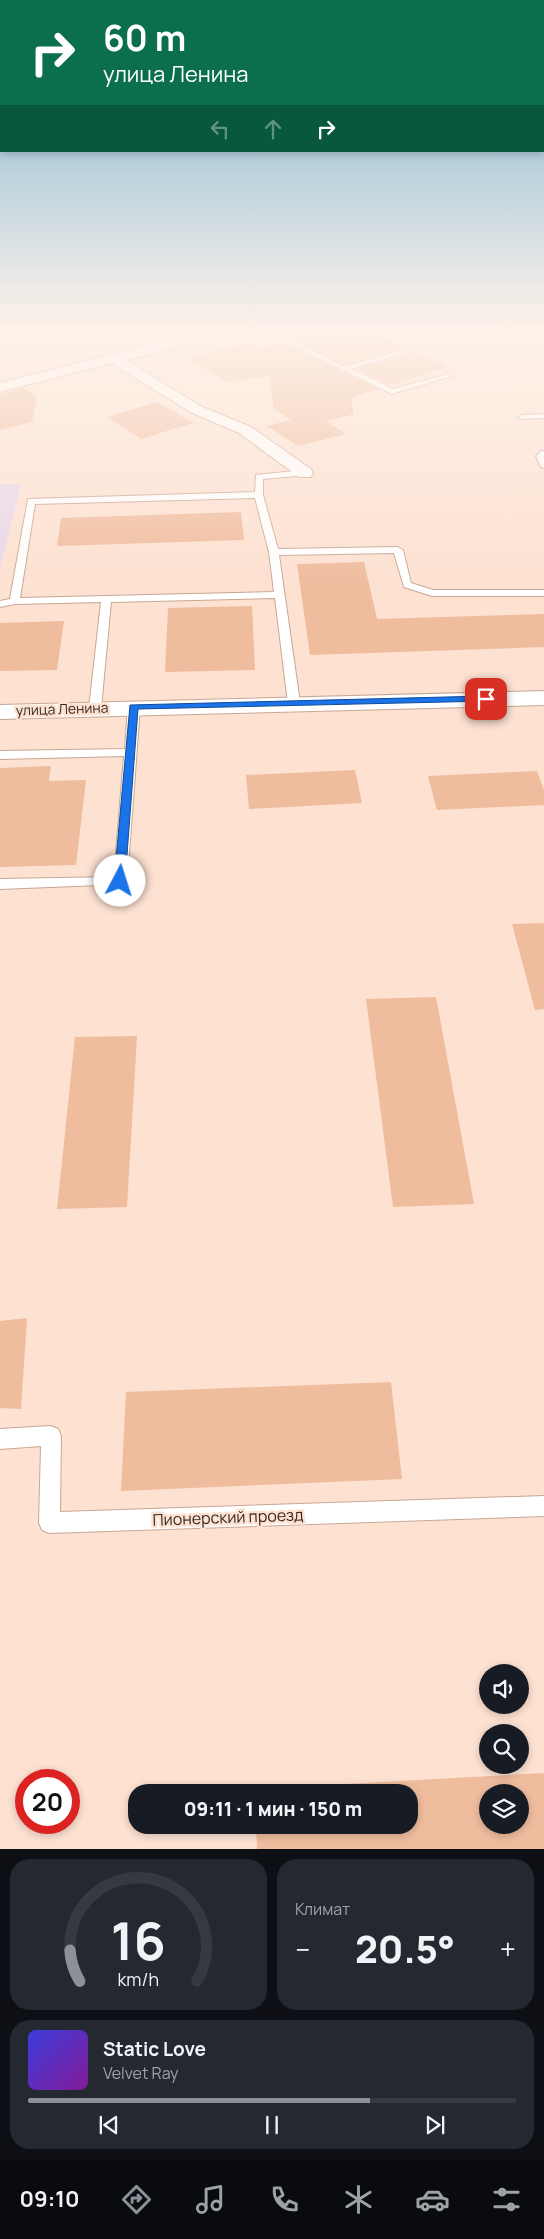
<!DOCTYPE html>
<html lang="ru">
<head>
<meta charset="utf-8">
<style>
	:root { --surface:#171b24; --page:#242831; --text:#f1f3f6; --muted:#9ea1a6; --line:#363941; --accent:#8c9099 }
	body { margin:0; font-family:Manrope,sans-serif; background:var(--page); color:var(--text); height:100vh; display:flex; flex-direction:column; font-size:19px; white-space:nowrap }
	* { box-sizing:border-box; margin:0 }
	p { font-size:16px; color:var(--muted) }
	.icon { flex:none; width:28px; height:28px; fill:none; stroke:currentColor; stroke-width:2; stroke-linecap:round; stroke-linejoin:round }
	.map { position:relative; height:1849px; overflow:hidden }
	.drawer { display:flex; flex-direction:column; gap:10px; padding:10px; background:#0d0f14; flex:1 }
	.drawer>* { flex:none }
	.banner { position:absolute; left:0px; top:0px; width:545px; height:152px; box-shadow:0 2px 8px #0003; background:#0b6e4f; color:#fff; overflow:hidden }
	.controls { position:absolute; left:479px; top:1664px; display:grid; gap:10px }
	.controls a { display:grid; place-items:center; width:50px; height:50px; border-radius:50%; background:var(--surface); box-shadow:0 2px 8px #0003; font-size:25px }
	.speed { position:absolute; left:15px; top:1769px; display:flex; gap:10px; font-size:25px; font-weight:700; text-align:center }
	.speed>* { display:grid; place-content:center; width:65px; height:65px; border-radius:50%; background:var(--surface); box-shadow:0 2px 8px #0003; line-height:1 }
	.speed .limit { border:8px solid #d22; background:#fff; color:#111 }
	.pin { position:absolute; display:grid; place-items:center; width:42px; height:42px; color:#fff; margin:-21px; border-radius:10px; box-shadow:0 2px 8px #0006 }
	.me { position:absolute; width:55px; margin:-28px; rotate:5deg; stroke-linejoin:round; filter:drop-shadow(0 0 4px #0008) }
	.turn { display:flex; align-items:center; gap:18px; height:105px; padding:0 20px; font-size:22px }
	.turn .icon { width:65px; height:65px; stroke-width:2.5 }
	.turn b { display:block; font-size:35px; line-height:42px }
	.lanes { display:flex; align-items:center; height:48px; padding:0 20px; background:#0003; justify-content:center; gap:25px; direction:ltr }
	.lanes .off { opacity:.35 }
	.big { font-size:38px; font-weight:800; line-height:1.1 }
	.drawer .widget { flex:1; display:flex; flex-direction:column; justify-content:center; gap:8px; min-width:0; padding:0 18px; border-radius:20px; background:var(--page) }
	.drawer .dial { align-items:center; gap:0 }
	.dial svg { height:130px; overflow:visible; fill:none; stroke:var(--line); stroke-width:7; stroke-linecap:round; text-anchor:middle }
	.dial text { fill:var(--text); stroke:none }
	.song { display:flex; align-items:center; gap:15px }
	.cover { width:60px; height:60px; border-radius:8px; background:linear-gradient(135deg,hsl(240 70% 55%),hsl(290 70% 35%)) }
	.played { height:5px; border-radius:2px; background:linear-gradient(90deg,var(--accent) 70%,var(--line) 70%) }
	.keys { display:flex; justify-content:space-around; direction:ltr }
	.heat { display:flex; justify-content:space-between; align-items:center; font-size:28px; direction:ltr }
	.drawer .tiles { flex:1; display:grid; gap:10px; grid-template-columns:1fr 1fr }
	.widget:last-child { grid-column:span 2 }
	.trip { position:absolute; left:128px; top:1784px; width:290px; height:50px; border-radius:20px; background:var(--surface); box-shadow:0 2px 8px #0003; font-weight:800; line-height:50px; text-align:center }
	.dock { display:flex; height:80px; justify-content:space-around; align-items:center; background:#090b0e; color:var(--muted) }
	.dock .icon { width:35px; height:35px }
	.dock .active { color:var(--accent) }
	.dock b { font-size:22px; color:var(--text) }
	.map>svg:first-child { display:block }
</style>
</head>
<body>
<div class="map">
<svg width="544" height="1849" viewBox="0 0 544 1849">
	<rect width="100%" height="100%" fill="#fde1d1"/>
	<g fill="#e7d7e9">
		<path d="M0 327H74L69 336 0 338Z"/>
		<path d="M0 484H21L0 569Z"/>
	</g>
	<g fill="#efbc9e" fill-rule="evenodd">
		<path d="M336 327H359L404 347 345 365 293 339Z"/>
		<path d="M251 342 261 348 282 342 378 389 351 398 354 414 326 421 346 434 298 446 267 426 291 420 274 409 269 376 227 382 187 358Z"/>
		<path d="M414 352 447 367 390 385 356 369Z"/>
		<path d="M24 388 37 397 32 422 0 430V394Z"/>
		<path d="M157 402 193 423 141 439 107 417Z"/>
		<path d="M241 512 244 540 57 546 61 518Z"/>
		<path d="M364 562 377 619 544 614V647L310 655 297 564Z"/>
		<path d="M252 606 255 670 165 672 168 608Z"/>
		<path d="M64 621 57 670 0 671V623Z"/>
		<path d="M51 766 49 781 86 780 76 865 0 867V768Z"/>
		<path d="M355 770 362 803 249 809 246 775Z"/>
		<path d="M537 771 544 790V805L437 810 428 776Z"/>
		<path d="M544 923V1009L535 1010 512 924Z"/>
		<path d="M436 997 474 1204 393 1207 366 999Z"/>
		<path d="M137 1036 127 1207 57 1209 75 1037Z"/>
		<path d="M27 1318 21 1409 0 1408V1321Z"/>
		<path d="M391 1382 402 1479 121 1491 126 1392Z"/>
		<path d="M544 1773V1849H257L256 1825H409V1792H255V1789ZM488 1792H520V1825H488Z"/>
	</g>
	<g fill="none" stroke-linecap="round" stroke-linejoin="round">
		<g stroke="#c8a794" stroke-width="2">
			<g id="service">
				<path d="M255 327H264L345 367 415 346 405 343 372 327H381L426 346 351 369 393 389 448 374 452 376 392 394Z"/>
				<path d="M544 414V418L522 419 518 417 522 415Z"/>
				<path d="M541 451H544V468L541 467 536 456Z"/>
				<path d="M305 470 309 473 308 475 263 479V495L278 549 398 547 403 550 411 583 433 590H544V596H432L404 587 394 553 279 555 300 703 298 705H290L288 703 275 598 111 602 101 708 95 711 89 708 101 602 15 604 0 607V601L10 599 28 499 255 492 256 475ZM255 498 269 552 274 592 20 598 35 504Z"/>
				<path d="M134 704 140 707 127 881 125 884 0 889V879L114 877 124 756 0 759V751L125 749 128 707Z"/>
				<path d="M51 1426 58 1429 61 1436 60 1512 544 1496V1516L49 1533 42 1530 39 1523 41 1446 0 1449V1429Z"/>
			</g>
		</g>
		<g stroke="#c8a794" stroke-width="2">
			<path id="minor" d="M219 327H243L241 330 126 360 200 406 251 427 311 469 313 473 311 477H299L239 433 190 412 112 363 0 392V383Z"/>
		</g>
		<g stroke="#c8a794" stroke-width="2">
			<path id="secondary" d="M544 691V705L0 719V705Z"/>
		</g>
		<use href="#service" fill="#fff" fill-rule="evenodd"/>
		<use href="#minor" fill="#fff" fill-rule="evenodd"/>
		<use href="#secondary" fill="#fff" fill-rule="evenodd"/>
	</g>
	<linearGradient id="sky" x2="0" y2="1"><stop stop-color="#71aecd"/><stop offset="0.56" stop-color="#fef2ea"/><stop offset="1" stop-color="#fef2ea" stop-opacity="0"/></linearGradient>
	<rect width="544" height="586" fill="url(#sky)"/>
	<path fill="#1a73e8" stroke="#114b97" d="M486 696 491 699 490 701 138 709 125 881 120 885 114 881 130 705Z"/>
	<g text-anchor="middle" stroke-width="5" stroke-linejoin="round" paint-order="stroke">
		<g font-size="14" fill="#352820" stroke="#fde1d1">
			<text transform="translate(62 709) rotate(-2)" y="5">улица Ленина</text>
		</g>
		<g font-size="16" fill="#352820" stroke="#fde1d1">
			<text transform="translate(228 1517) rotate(-2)" y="6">Пионерский проезд</text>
		</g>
	</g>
</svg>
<div class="controls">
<a><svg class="icon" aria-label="sound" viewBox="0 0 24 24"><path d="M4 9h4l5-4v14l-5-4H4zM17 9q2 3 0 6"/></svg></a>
<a><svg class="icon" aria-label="search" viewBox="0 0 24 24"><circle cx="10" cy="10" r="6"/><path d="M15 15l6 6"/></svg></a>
<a><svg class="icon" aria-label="layers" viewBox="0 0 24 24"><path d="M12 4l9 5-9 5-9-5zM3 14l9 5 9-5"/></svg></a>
</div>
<div class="speed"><div class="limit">20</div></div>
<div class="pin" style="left:486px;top:699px;background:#d93025"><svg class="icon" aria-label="arrive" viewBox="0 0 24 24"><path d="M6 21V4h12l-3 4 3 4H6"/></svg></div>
<svg class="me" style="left:120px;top:881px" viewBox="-20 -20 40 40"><circle r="19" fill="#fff"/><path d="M0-13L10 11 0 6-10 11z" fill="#1a73e8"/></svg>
<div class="trip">09:11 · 1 мин · 150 m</div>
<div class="banner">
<div class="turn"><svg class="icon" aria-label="right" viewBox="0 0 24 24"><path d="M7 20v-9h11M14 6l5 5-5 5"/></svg><div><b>60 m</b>улица Ленина</div></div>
<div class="lanes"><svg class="icon off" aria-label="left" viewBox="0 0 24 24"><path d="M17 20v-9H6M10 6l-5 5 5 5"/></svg><svg class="icon off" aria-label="ahead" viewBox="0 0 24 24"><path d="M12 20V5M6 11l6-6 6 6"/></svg><svg class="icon" aria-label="right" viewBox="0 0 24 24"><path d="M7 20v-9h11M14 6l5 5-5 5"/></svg></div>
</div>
</div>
<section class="drawer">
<div class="tiles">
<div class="widget dial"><svg viewBox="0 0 100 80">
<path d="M14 69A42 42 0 1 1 86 69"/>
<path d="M14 69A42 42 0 0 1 8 50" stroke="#8c9099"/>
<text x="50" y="56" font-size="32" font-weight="700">16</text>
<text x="50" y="72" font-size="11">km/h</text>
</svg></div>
<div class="widget"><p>Климат</p>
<div class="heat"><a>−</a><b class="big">20.5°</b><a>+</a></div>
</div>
<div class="widget">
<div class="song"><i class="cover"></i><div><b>Static Love</b><p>Velvet Ray</p></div></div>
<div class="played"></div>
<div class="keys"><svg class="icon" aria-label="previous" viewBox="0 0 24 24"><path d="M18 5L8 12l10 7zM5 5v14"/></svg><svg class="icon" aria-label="pause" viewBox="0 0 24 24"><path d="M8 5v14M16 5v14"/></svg><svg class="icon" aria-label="next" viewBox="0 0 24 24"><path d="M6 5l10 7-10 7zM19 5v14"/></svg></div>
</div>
</div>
</section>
<nav class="dock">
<b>09:10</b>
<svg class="icon active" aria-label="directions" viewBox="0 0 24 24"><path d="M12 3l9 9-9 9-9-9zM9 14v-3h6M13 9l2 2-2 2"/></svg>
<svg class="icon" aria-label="music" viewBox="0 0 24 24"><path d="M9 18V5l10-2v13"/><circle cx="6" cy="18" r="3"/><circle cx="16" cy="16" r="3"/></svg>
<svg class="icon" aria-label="phone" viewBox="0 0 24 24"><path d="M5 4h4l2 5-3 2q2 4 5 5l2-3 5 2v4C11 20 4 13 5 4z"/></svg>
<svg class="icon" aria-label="climate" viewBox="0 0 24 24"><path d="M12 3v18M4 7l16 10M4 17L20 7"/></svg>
<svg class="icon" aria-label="car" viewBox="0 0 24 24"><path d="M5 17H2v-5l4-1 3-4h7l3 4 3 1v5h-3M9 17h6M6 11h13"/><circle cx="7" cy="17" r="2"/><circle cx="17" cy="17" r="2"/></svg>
<svg class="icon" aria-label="filters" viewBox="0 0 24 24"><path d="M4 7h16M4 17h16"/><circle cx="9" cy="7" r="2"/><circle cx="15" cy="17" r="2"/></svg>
</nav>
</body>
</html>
